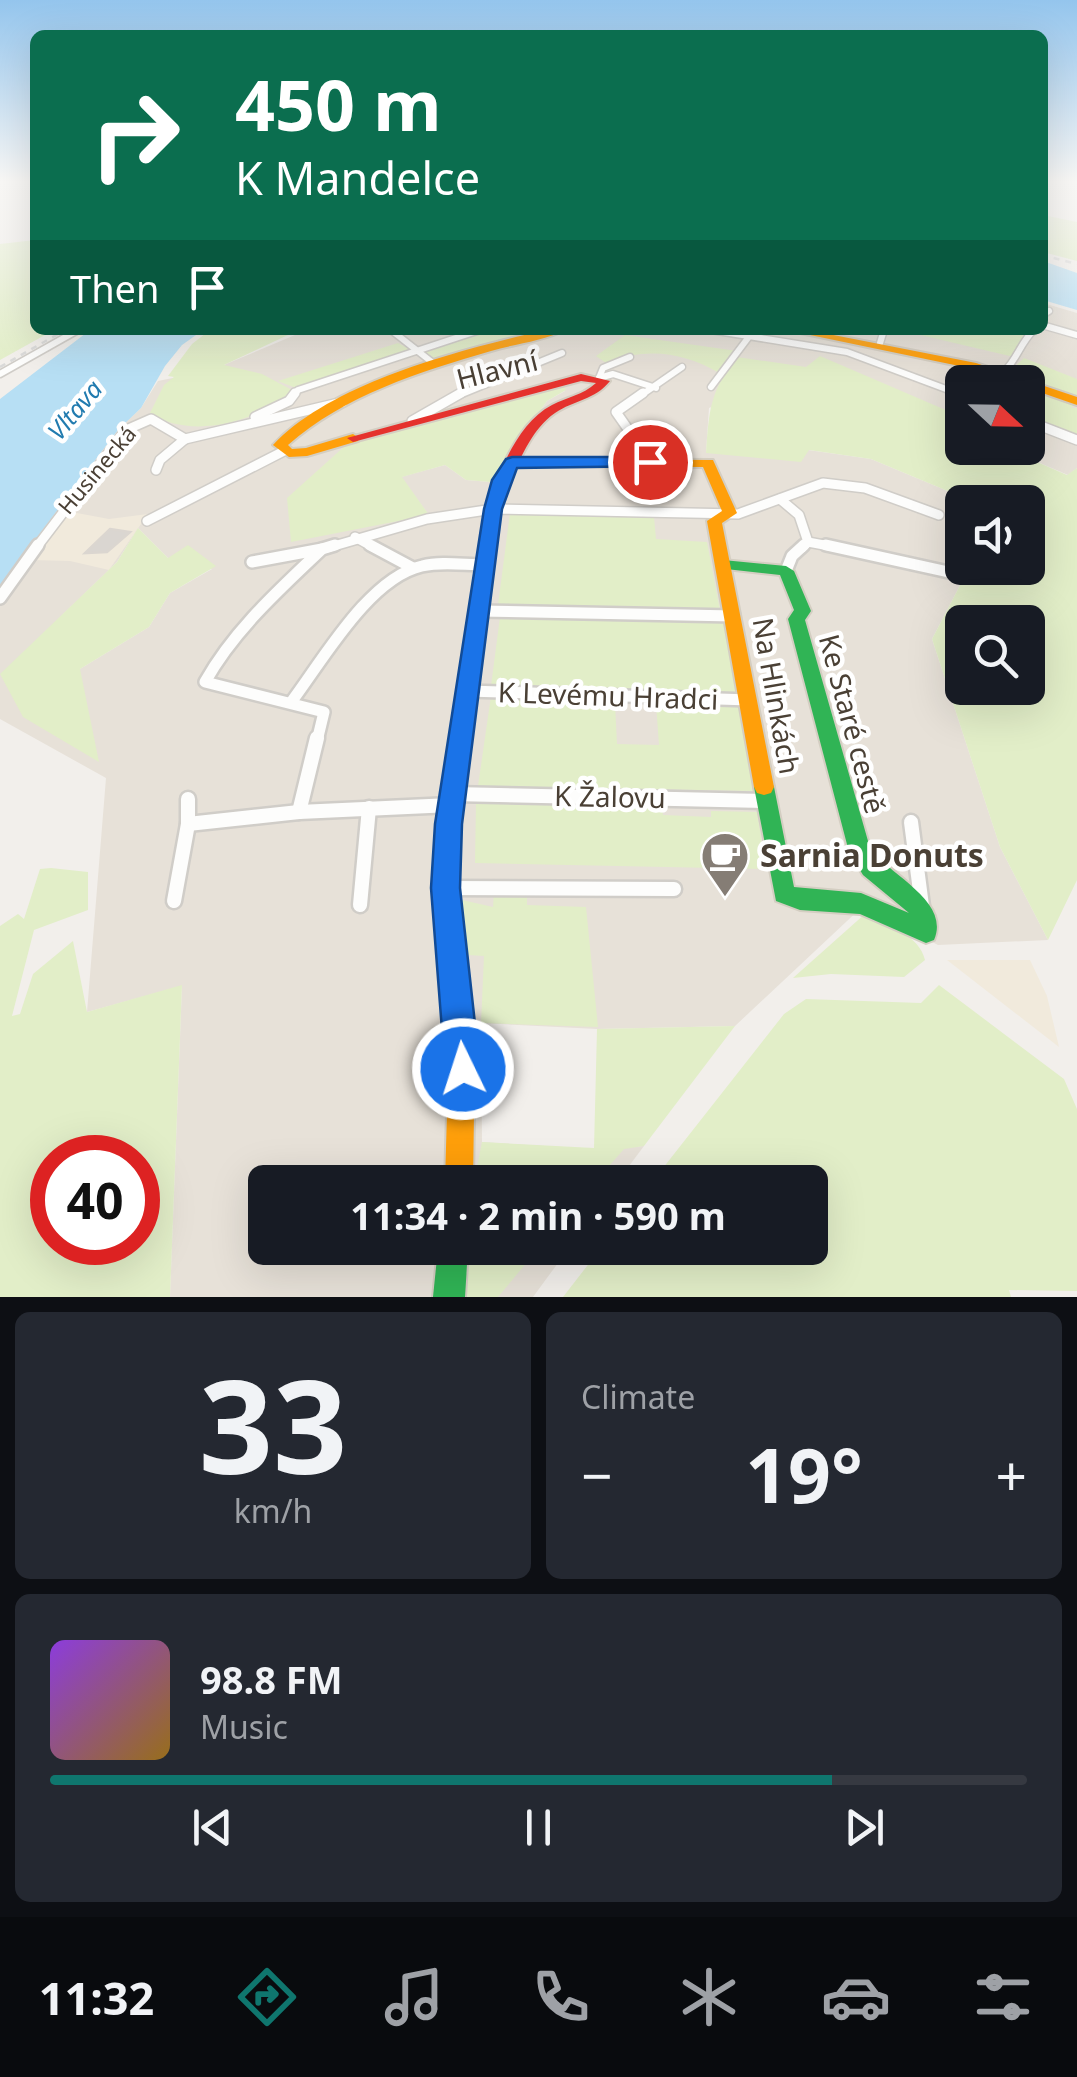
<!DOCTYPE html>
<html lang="en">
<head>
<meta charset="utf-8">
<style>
	:root { --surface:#171b24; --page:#242831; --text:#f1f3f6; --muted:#9ea1a6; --line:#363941; --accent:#0f766e }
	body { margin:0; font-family:"Noto Sans",sans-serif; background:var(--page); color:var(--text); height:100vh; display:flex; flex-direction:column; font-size:38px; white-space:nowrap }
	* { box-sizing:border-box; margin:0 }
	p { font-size:32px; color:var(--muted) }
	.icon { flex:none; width:55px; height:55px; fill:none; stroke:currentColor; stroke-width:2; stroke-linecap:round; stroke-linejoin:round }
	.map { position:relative; height:1297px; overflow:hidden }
	.details { display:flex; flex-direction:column; gap:15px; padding:15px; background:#0d0f14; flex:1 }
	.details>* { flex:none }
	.guide { position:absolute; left:30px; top:30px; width:1018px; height:305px; border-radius:15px; box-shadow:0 10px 40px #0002; background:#0b6e4f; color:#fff; overflow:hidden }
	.needle { width:65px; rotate:112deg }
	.buttons { position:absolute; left:945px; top:365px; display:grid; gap:20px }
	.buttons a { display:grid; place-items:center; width:100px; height:100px; border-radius:15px; background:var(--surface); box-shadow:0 10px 40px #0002; font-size:50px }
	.speed { position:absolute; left:30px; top:1135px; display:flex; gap:20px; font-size:50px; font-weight:700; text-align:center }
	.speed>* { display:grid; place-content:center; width:130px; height:130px; border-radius:50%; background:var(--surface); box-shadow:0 10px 40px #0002; line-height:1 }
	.speed .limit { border:15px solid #d22; background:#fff; color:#111 }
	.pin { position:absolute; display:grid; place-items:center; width:85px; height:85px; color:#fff; margin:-42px; border:5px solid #fff; border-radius:50%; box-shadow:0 2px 10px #0007 }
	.me { position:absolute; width:110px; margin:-55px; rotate:356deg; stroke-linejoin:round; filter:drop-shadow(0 0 8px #0008) }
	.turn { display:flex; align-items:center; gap:35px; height:210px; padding:0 40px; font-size:45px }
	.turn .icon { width:130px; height:130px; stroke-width:2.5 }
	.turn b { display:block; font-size:70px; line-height:85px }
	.then { display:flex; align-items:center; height:95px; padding:0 40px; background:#0003; gap:20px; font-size:38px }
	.big { font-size:75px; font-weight:700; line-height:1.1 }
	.details .tile { flex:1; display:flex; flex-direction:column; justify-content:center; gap:15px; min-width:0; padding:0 35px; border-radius:15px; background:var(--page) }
	.details .dial { align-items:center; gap:0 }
	.dial b { font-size:130px; line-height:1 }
	.song { display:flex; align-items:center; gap:30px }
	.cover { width:120px; height:120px; border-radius:15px; background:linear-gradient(135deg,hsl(270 70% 55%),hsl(40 70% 35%)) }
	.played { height:10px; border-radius:5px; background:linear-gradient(90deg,var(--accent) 80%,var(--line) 80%) }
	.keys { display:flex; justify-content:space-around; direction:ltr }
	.heat { display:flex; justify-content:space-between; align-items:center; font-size:55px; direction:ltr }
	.details .tiles { flex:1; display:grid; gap:15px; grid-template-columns:1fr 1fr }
	.tile:last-child { grid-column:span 2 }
	.trip { position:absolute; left:248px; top:1165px; width:580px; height:100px; border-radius:15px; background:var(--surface); box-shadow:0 10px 40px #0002; font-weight:700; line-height:100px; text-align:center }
	.dock { display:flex; height:160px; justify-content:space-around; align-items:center; background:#090b0e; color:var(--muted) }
	.dock .icon { width:70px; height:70px }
	.dock .active { color:var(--accent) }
	.dock b { font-size:45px; color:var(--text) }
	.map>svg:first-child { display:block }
</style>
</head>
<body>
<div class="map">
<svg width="1077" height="1297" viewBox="0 0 1077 1297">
	<rect width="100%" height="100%" fill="#f2efeb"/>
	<path fill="#e7e1d8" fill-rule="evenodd" d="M1043 303 1077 313V468L1068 475 1005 448H1028V382H962V429L806 367 709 408 706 452 808 450 871 459 974 502H962V568H969L932 639 1000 847 1048 940 938 945 863 906 735 1026 597 1029 481 1023 482 1142 594 1149 644 1146 617 1182H265V1248H569L533 1297H170L182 986 87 1012 106 778 0 719V603L118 430 141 408 158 381 212 370 307 330H1042ZM564 387 565 391 547 401 490 482 466 480 445 465 401 477 428 514 346 445ZM138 528 168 558 212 569 170 593 149 627 80 669 1 674 117 562Z"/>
	<g fill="#f1eadc">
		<path d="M66 511 109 519 148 514 109 570 70 561 31 560Z"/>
		<path d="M947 960H1030L1047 996 1059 1047Z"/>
	</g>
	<g fill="#e2eec8" fill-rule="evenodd">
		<path d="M1043 215 1077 222V261L1043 252Z"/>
		<path d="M35 240V330H54L0 360V244Z"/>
		<path d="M210 330H280L290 334 224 365 262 374 292 390C259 423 189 440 150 413L164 385 174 377 168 376 192 344Z"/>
		<path d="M487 330H548L435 360 419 349Z"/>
		<path d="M899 330H1030L1022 338 1014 357Z"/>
		<path d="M625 335 737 351 721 374C683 352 647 347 606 363L596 356Z"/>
		<path d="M398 343 411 350 296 388 278 381Z"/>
		<path d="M820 356 948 411 962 429V448H1005L1067 475 1077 468V880L1048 940 1000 847 932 639 969 568H1028V502H974L871 459 809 450 801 462 706 453C709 410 710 391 737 357L806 367ZM962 622H1028V688H962Z"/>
		<path d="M1024 358 1077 379V400L1008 373Z"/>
		<path d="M564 386 566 390 547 401 490 482 466 480 445 465 402 477 429 515 291 542 287 498 346 445Z"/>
		<path d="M1032 388 1075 405 1071 408H1077V439L1028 420V390Z"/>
		<path d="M510 513 654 517 656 539 707 542 720 610 498 605Z"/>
		<path d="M138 528 168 558 188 545 216 566 170 593 149 627 80 669 99 762 23 717 0 674 117 562Z"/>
		<path d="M500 617 724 622 736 693 491 686Z"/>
		<path d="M491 696 615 703 617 744 659 745 656 704 739 707 753 791 478 786Z"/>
		<path d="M476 802 662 809 663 815 711 817V811L757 812 766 869 475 863Z"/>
		<path d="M51 868 88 872V910L34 930 12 1016 20 1014 33 974 73 941 87 1012 182 985 170 1297H0V926L18 914 24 919 40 869ZM52 1158H138V1242H52Z"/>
		<path d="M494 892H527V905L586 907 598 1027 481 1023 484 956 468 955 462 900 493 907Z"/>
		<path d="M866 913C887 924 920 936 925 960L904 977 831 974 793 978Z"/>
		<path d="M939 985 1064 1079 1077 1109V1291L1009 1290 1011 1297H563L601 1248H810V1182H652L784 1014 806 999 921 1003Z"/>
		<path d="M735 1026 644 1146 624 1149 595 1182H474L482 1142 594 1148 597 1029Z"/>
		<path d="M469 1248H539L498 1297H464Z"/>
	</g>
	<g fill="#b7dff4">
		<path d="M1043 261 1077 273V310L1043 300Z"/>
		<path d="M90 330H203L182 345 165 366 141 408 118 430 41 532 0 594V399Z"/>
	</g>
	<path fill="#dad6d1" stroke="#dbd6d0" stroke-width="2.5" d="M110 529 130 532 107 552 85 553Z"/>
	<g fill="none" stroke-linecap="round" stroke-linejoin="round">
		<g stroke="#d0cdc8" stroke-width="9">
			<g id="street-far3">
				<path d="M1042 315 1049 311"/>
				<path d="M1042 325 1077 335"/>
				<path d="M391 330 433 363"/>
				<path d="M711 330 847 352 962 395"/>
				<path d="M880 343 884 330"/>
				<path d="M0 374 78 330"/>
				<path d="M1002 374C1018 359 1020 343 1034 330"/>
				<path d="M599 378 613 374 656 388"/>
				<path d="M599 378 603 368 630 357"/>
				<path d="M711 387 748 338"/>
				<path d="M293 396 298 390 480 330"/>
				<path d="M457 396 562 353"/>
				<path d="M640 396 682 367"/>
			</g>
		</g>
		<g stroke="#d0cdc8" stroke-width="12">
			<g id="street-far2">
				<path d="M643 393 616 412 651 462"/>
				<path d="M958 393 962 395"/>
				<path d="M255 417 289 401 295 393"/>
				<path d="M412 421 461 393"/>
				<path d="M1028 421 1077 440"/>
				<path d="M156 470 160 460 185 439"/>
				<path d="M780 499 799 515 808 542 840 548"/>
				<path d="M147 521 284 451"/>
				<path d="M355 537 375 548"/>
				<path d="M36 548 126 430 151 419 185 439 343 402"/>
				<path d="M327 548 427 519 493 509 738 514 823 483 865 488 939 515"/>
				<path d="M802 548 808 542"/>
			</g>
		</g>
		<g stroke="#d0cdc8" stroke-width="16">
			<g id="street-far1">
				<path d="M370 545 413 568"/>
				<path d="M826 545 953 573"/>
				<path d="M252 562 322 549"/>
				<path d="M786 571 792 556 804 545"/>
				<path d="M0 598 38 545"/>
				<path d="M479 611 734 616"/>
				<path d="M467 691 750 700"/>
				<path d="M292 701C323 660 369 578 422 566 442 561 464 565 485 565"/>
				<path d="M317 741 324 712 205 682C234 630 279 590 322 549L335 545"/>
			</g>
		</g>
		<g stroke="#d0cdc8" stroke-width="19">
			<g id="street">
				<path d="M452 794 768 801"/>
				<path d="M299 812 317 738"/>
				<path d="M911 822 922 906"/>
				<path d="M188 824 299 812 451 805"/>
				<path d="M445 888 674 889"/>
				<path d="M174 901 188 824V799"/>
				<path d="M360 905 369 808"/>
			</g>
		</g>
		<g stroke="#d4cec2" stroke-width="4">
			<g id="fast">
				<path d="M723 560 786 566 794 571 811 611 805 620 870 848C889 875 951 901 934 940L926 943 860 914 800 910 776 901 754 787 757 781 764 779 771 781 774 787 794 887 861 893 909 913 863 875 849 852 788 619 794 610 780 575 717 568 715 565 717 562Z"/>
				<path d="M438 1248H468L465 1297H433Z"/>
			</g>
		</g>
		<g stroke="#d4cec2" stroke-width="4">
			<g id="slow">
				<path d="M546 330H565C544 341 514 344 491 351 419 372 345 395 288 445L292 449 306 448 353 434 359 438 358 441 307 456 289 457 273 445C332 382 463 349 546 330Z"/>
				<path d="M786 330H808L976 363 1077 397V405L1028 388V382H1012L969 368Z"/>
				<path d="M512 459 713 460 737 513 722 523 774 787 771 793 764 795 757 793 754 787 707 521 722 511 703 467 507 466 505 463Z"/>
				<path d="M505 472 512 476 500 509 462 794 456 888 475 1045 473 1182H445L449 1045 434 888 442 794 486 509 498 476Z"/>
			</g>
		</g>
		<g stroke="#d4cec2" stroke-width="4">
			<path id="jam" d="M581 374 610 381C595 400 574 400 555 413 532 429 523 455 510 479L505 480 498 476C510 450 525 419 552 405 567 397 583 395 596 383L581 381 353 442 347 438Z"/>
		</g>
		<use href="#street-far3" stroke="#fdfdfc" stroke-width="6"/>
		<use href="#street-far2" stroke="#fdfdfc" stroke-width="9"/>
		<use href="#street-far1" stroke="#fdfdfc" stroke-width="11"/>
		<use href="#street" stroke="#fdfdfc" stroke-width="14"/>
		<use href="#fast" fill="#30b455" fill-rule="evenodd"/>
		<use href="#slow" fill="#ff9f0a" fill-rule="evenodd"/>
		<use href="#jam" fill="#e5322d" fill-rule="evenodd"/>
		<g stroke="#d9d9d8" stroke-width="2.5" stroke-dasharray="6 6" stroke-linecap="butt">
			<path d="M1042 255 1077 264"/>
			<path d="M0 367 65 330"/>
		</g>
	</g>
	<linearGradient id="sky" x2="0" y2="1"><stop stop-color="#94c5ed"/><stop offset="0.5" stop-color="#f9f8f6"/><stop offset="1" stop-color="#f9f8f6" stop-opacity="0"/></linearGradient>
	<rect width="1077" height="363" fill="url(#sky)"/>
	<path fill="#1a73e8" stroke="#114b97" stroke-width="2.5" d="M650 457 659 462 657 466 517 468 502 509 462 824 460 888 480 1069 475 1081 463 1087 451 1081 445 1069 431 888 435 824 484 509 492 480 506 459 512 457Z"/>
	<defs>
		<g id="cafe-pin" transform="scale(2.5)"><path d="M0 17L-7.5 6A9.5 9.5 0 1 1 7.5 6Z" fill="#857d75" stroke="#fff"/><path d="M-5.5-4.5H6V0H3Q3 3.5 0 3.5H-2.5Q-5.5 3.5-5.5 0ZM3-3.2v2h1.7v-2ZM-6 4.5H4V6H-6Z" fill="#fff"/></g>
	</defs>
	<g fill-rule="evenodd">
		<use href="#cafe-pin" x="725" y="856"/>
	</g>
	<g text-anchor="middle" stroke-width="9" stroke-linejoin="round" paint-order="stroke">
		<g font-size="22" fill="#4a4035" stroke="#fff">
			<text transform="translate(97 470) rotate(-50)" y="8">Husinecká</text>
		</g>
		<g font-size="25" font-style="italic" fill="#217baf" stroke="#fff">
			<text transform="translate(75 410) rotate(-50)" y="9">Vltava</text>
		</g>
		<g font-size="28" fill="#4a4035" stroke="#fff">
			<text transform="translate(497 370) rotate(-14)" y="10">Hlavní</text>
			<text transform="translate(608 696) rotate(2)" y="10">K Levému Hradci</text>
			<text transform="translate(776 696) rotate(80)" y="10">Na Hlinkách</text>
			<text transform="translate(852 724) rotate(75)" y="10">Ke Staré cestě</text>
			<text transform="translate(610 797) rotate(1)" y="10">K Žalovu</text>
		</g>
		<g font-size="32" font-weight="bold" fill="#4a4035" stroke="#fff" text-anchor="start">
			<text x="760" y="867">Sarnia Donuts</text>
		</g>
	</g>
</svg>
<div class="buttons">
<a><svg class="needle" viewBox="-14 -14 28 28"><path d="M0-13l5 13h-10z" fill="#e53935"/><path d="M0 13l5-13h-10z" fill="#9ea1a6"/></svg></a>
<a><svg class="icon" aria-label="sound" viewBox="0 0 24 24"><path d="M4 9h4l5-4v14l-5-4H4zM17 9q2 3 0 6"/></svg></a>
<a><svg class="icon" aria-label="search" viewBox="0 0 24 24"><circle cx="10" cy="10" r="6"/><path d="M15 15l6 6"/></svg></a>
</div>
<div class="speed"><div class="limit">40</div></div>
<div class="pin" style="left:650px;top:462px;background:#d93025"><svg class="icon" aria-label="arrive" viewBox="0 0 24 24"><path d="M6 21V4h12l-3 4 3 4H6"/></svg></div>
<svg class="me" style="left:463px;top:1069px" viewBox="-20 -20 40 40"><circle r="17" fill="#1a73e8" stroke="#fff" stroke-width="3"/><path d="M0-11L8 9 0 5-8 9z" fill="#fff"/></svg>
<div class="trip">11:34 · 2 min · 590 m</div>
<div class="guide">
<div class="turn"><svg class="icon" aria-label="right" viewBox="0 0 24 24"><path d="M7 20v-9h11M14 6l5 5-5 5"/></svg><div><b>450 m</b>K Mandelce</div></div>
<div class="then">Then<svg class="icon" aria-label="arrive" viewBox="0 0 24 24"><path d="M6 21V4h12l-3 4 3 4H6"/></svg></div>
</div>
</div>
<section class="details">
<div class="tiles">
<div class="tile dial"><b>33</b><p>km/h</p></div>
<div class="tile"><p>Climate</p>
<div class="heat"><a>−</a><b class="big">19°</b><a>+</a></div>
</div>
<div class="tile">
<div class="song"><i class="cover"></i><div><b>98.8 FM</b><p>Music</p></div></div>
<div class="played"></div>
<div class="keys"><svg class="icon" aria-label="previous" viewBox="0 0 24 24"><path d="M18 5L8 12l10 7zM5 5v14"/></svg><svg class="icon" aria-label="pause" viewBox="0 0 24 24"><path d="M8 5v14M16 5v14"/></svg><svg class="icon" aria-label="next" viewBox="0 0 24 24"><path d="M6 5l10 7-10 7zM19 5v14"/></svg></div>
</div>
</div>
</section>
<nav class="dock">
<b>11:32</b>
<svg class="icon active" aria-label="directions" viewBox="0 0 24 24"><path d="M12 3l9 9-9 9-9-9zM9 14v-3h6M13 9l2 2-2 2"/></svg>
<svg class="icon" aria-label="music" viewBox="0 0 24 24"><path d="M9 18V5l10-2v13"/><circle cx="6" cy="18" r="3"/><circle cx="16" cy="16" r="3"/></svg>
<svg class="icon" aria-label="phone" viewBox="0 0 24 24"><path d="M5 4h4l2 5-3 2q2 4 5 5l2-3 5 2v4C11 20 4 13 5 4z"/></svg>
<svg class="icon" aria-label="climate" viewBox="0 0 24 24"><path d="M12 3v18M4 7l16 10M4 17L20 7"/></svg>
<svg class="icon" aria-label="car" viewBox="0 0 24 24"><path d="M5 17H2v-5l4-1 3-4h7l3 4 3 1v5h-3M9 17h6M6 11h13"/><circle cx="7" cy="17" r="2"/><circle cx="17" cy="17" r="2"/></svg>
<svg class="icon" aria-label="filters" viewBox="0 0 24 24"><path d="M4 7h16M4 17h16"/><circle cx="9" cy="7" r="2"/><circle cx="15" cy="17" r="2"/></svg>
</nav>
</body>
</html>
